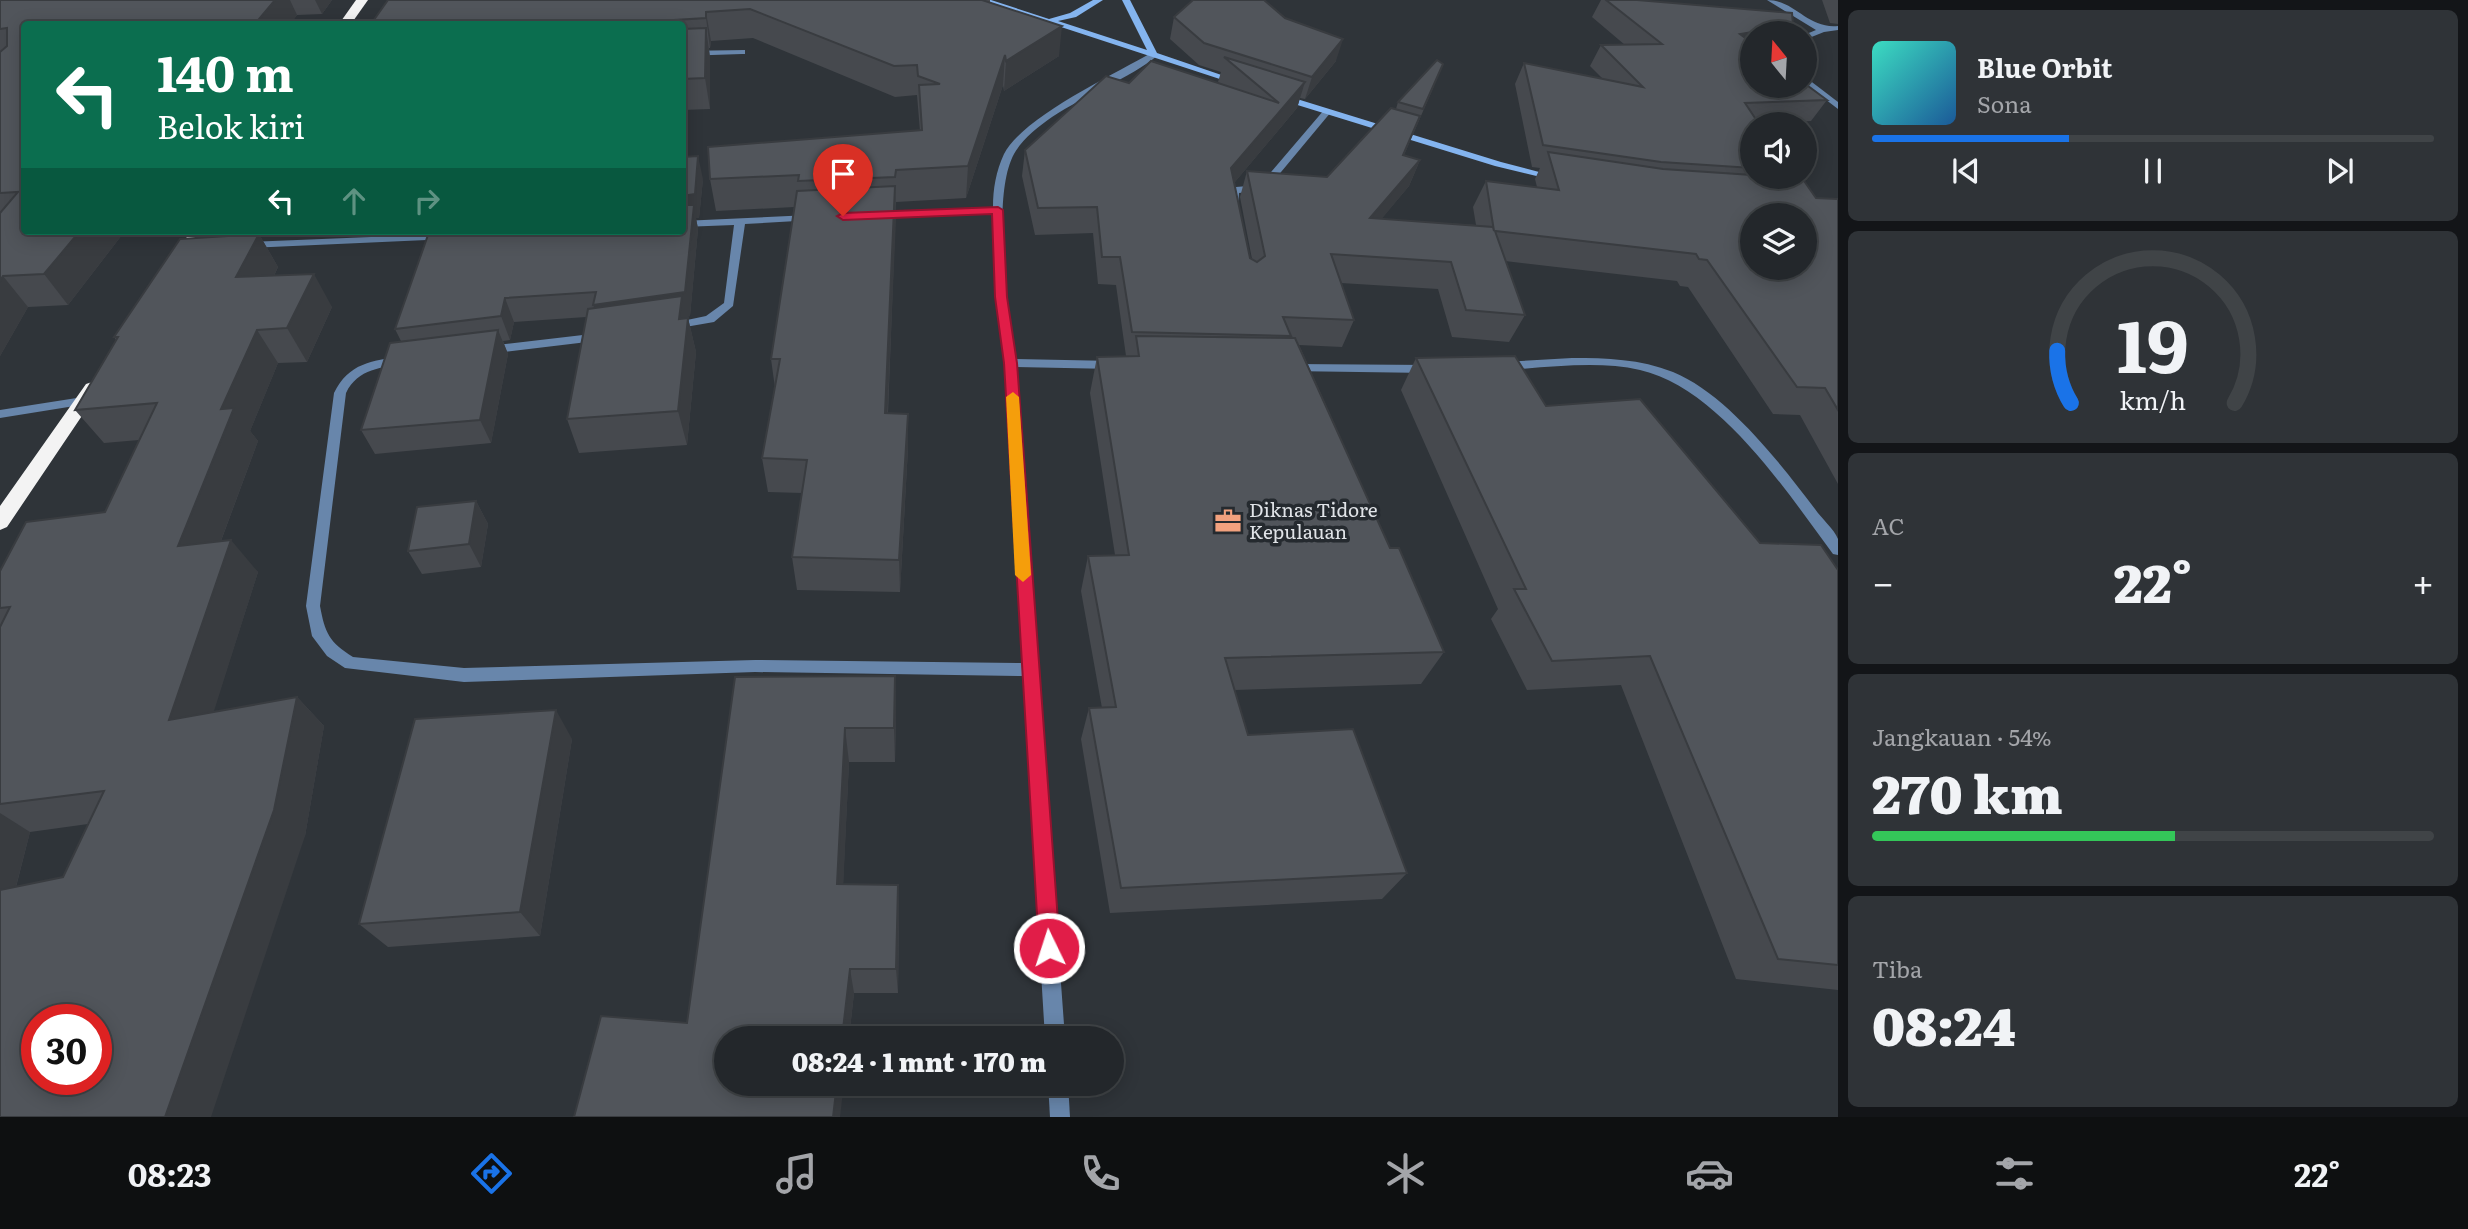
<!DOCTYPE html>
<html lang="id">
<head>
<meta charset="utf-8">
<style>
	:root { --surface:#23272b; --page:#2f3337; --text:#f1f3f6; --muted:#a3a5a9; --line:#404447; --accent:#1a73e8 }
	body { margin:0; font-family:Literata,serif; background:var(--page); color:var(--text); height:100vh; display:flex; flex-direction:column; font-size:26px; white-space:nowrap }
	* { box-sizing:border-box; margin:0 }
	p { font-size:23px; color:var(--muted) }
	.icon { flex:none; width:38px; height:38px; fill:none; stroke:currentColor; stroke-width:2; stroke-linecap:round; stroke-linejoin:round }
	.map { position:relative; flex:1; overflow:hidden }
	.details { display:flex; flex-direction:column; gap:10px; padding:10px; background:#131518; width:630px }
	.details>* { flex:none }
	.banner { position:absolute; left:21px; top:21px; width:665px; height:214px; border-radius:7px; box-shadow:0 4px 18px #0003,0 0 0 2px var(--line); background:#0b6e4f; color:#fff; overflow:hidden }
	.needle { width:46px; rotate:342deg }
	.tools { position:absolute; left:1740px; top:21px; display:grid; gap:14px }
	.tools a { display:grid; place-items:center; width:77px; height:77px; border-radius:50%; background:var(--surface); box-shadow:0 4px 18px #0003,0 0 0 2px var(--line); font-size:35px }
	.speed { position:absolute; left:21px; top:1004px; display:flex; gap:14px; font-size:35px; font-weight:700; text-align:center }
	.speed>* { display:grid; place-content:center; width:91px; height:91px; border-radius:50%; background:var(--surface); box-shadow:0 4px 18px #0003,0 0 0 2px var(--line); line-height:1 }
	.speed .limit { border:10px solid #d22; background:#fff; color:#111 }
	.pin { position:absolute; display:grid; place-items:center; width:60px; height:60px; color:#fff; margin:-72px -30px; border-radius:50% 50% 50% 0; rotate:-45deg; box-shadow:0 0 7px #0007 }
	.pin .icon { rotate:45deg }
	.me { position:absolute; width:77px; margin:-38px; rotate:356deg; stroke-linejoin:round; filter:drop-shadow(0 0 5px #0008) }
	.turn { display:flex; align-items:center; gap:24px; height:147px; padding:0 21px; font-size:32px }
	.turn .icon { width:91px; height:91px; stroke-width:2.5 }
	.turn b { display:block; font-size:49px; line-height:60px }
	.lanes { display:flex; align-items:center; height:66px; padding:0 21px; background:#0003; justify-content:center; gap:35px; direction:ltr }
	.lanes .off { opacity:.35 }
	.big { font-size:52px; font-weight:800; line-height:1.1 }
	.details .widget { flex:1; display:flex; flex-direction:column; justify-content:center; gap:10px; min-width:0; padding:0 24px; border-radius:10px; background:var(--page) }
	.details .dial { align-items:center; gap:0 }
	.dial svg { height:182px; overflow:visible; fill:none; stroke:var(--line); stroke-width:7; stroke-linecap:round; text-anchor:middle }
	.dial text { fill:var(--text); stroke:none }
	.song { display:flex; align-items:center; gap:21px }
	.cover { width:84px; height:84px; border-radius:10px; background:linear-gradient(135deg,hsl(170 70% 55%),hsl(210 70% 35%)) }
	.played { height:7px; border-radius:4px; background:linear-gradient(90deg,var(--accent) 35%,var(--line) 35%) }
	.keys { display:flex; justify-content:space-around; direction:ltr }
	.heat { display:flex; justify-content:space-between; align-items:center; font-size:38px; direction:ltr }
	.charge { height:10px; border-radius:5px; background:linear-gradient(90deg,#34c759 54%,var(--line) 0) }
	.trip { position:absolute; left:714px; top:1026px; width:410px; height:70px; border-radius:35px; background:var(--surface); box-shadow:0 4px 18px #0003,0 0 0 2px var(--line); font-weight:800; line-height:70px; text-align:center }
	.tab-bar { display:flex; height:112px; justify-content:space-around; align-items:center; background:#0e1011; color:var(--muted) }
	.tab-bar .icon { width:49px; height:49px }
	.tab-bar .on { color:var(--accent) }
	.tab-bar b { font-size:32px; color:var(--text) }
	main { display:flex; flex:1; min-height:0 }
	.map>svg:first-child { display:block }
</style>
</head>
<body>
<main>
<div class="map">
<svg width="1838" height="1117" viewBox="0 0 1838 1117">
	<rect width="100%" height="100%" fill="#2f3439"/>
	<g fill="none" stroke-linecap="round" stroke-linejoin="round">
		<g fill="#6886ab" fill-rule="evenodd">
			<path d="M1767 0C1795 0 1807 29 1838 26V30L1824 32 1804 40V35L1816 30Z"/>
			<path d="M745 50V54H742L682 56V51Z"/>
			<path d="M1151 53 1158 55C1129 79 1085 95 1052 117 1038 127 1023 138 1014 154 991 196 1008 310 1015 359L1114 361 1120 365 1114 369 1016 367 1065 1038H1045L1023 676 755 672 464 682 345 668 327 656 312 636 306 606 334 393C349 363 371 361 402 356L408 360 406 363C382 368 358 368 346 393L320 606C325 633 329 642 353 657L464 668 755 660 1022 663 1004 363 995 297 993 213 876 218 871 215 876 212 993 207C993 189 996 171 1004 154 1023 117 1113 75 1151 53Z"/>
			<path d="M1804 76 1838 102V109L1804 83Z"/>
			<path d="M1324 110 1331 112 1266 190 1239 193 1238 207 1229 209V192L1236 187 1260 185Z"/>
			<path d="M810 215 815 218 814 220 745 224 733 306 714 322 668 330V324L706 316 724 303 734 225 682 227V221Z"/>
			<path d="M445 234 450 237 449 239 248 248 243 245 248 242Z"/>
			<path d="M600 333 606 337 604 340 488 354 482 350 488 346Z"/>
			<path d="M1572 358C1607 358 1640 359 1673 372 1727 394 1780 463 1815 509 1821 518 1834 529 1838 539 1838 543 1838 551 1838 555L1833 554C1787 492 1719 388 1640 370 1596 360 1547 368 1502 370L1496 366 1502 362Z"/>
			<path d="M1292 364 1429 365 1435 369 1429 373 1288 371 1286 368Z"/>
			<path d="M83 397 89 401 87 404 0 418V410Z"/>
			<path d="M1048 1083H1068L1070 1117H1050Z"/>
		</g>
		<g fill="#84b4ef" fill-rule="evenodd">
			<path d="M979 0H991L1049 19 1070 13 1093 0H1103L1076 17 1058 21 1147 50 1122 0H1130L1157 53 1239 81 1232 83Z"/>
			<path d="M1278 95H1284L1501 162 1558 177 1553 180 1495 166 1278 99Z"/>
		</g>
		<g fill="#f3f3f3" fill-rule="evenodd">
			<path d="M356 0H368L351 24H339Z"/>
			<path d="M191 231H207L185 263H173L171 260Z"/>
			<path d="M92 382 98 384 101 388 98 392 7 527 0 530V506L86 384Z"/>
		</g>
	</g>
	<g fill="#46494e" fill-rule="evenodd">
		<path d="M0 0H332L322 14 297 15 290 24H24V231H125L68 305 28 307 0 356Z"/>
		<path d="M388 0H990V2L1059 56 1004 91 1003 85 966 198 896 202 888 413 908 448 900 592 797 590 792 557 802 493 768 492 762 458 775 388 771 359 794 207 716 211 710 179 920 131 917 95 895 97 753 38 711 41 710 48H709L710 58V109L682 110V24H371Z"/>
		<path d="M1601 0H1637L1752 33V86L1827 100 1811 121 1752 124V177L1816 198 1838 199V484L1800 415 1773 414 1688 287 1680 286 1677 281 1505 261 1525 315 1509 342 1452 337 1438 289 1341 283 1354 320 1342 347 1299 345 1390 548 1444 652 1421 684 1235 690 1248 735 1407 873 1382 899 1110 913 1081 739 1089 708H1102L1081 591 1088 556 1115 555 1090 393 1097 357 1126 356 1116 285 1098 284 1093 233 1035 235 1022 176 1025 150 1129 83 1221 84 1218 82 1221 72 1199 65 1170 39 1174 17 1336 61 1305 99 1300 98 1297 108 1234 183 1250 258 1252 259 1240 197 1247 171 1327 177 1396 109 1398 102 1434 86 1404 155 1420 160 1409 186 1381 219 1476 225 1473 207 1486 181 1537 187 1535 179 1540 168 1532 167 1515 84 1524 63 1603 79 1590 66 1601 45H1625L1592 17Z"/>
		<path d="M1822 0H1838V24L1830 23Z"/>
		<path d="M703 179 699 218H696L698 229 690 316 686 317 687 318H688L696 352 687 445 579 453 567 419 586 317 514 322 510 340 503 341 508 354 491 443 375 454 361 430 401 341 395 329 682 231Z"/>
		<path d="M259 234 278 267 274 276 332 307 307 362 278 363 250 431 258 441 221 541 258 572 213 712 297 697 324 726 305 836 0 1117V571L105 512 139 440 104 443 75 410 116 340 114 337ZM88 824 63 877 16 887 30 832Z"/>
		<path d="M1416 358 1546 406 1760 543 1838 570V990L1736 979 1621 685 1527 690 1491 619 1498 609 1401 390Z"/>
		<path d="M476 501 488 524 481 567 422 574 408 551Z"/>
		<path d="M895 676 896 711 895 762H849L843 884 898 885 899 913 898 993H854L849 1038H726L687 1023 735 677Z"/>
		<path d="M572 739 540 936 388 947 359 924Z"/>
	</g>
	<g fill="#393c40">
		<path d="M275 0H290L297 15 290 24H255Z"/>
		<path d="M315 0H332L322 14Z"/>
		<path d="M706 12 711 41 710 48 706 18Z"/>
		<path d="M1793 25 1787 33H1752V50L1740 34Z"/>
		<path d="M1062 26 1059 56 1004 91 1006 61Z"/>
		<path d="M706 28 710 58V109L705 78Z"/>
		<path d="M1343 39 1336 61 1305 99 1312 77Z"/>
		<path d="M1005 55 1003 85 966 198 968 166Z"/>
		<path d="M1305 82 1297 108 1224 195 1231 168Z"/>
		<path d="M698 156 703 179 699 218H696L698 229 690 316 686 317 688 324V318L696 352 687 445 678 411 601 329 593 305 682 220V196Z"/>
		<path d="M1420 160 1409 186 1360 245 1370 218Z"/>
		<path d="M895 186 896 220 886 447 885 413Z"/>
		<path d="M80 231H125L68 305 44 274Z"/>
		<path d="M259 234 278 267 257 311 236 277Z"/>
		<path d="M314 274 332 307 307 362 287 328Z"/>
		<path d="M3 276 28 307 0 356V281Z"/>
		<path d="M505 298 514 322 510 340 501 316Z"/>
		<path d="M257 330 278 363 250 431 258 441 207 578 178 546 221 409Z"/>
		<path d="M498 330 508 354 491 443 480 420Z"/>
		<path d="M908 414V448L900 592 899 560Z"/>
		<path d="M476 501 488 524 481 567 469 544Z"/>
		<path d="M231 540 258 572 202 749 169 720Z"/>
		<path d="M895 676 896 711 895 762 894 728Z"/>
		<path d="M297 697 324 726 305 836 211 1117H165Z"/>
		<path d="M556 710 572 739 540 936 520 912Z"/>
		<path d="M845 728 849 762 842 912 837 884Z"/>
		<path d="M0 813 30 832 7 921 0 918Z"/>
		<path d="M898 885 899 913 898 993 896 969Z"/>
		<path d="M850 969 854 993 849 1038H842Z"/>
		<path d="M837 1083H844L840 1117H833Z"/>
	</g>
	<g fill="#51555b" stroke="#393c40" stroke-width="2" fill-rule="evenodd">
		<path d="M0 0H275L255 24H24V231H80L44 274 3 276 0 281V213L18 192 0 193V52L7 46V28L0 29Z"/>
		<path d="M388 0H982L1062 26 1006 61 1005 55 968 166 896 170 895 177 798 181 799 175 710 179 708 147 922 130 919 85 940 84 918 76 917 65 894 66 750 9 706 12V18L675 20 676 24H371Z"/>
		<path d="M1193 0H1264L1285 18 1343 39 1312 77 1204 43 1174 17Z"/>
		<path d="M1606 0H1637L1792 13 1793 25 1740 34 1752 43V86H1804V83L1827 100 1745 103 1759 124H1752V168L1661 162 1543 145 1524 63 1643 87 1601 45 1662 44Z"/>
		<path d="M706 28 705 78 682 79V29Z"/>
		<path d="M1224 57 1305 82 1231 168 1250 258 1257 262 1265 256 1247 171 1327 177 1391 108 1420 116 1403 155 1420 160 1370 218 1493 227 1494 231 1486 181 1559 190 1548 152 1663 169 1752 175V177L1802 178 1816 198 1838 199V410L1825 388 1797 387 1707 260 1699 259 1696 254 1495 231 1525 315 1466 310 1451 262 1331 254 1354 320 1283 317 1291 336 1132 332 1120 257H1102L1097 207 1038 208 1025 150 1106 76 1129 83 1151 61 1279 103ZM1752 215H1804V268H1752Z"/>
		<path d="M1437 60 1443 64 1423 109 1398 102Z"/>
		<path d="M698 156 695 194 682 196V157Z"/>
		<path d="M895 186 885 413 908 414 899 560 792 557 807 460 762 458 780 359H771L797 191Z"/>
		<path d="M682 205H694L685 292 593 305 596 292 505 298 501 316 395 329 428 235 531 231H682Z"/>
		<path d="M259 234 236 277 314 274 287 328 257 330 221 409 234 408 178 546 231 540 169 720 297 697 274 810 165 1117H0V890L63 877 104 791 0 804V627L10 607 0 608V571L26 522 105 512 157 403 75 410 118 337H114L180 239ZM37 1020H96V1080H37Z"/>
		<path d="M682 296 679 319 688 318 678 411 567 419 588 309Z"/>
		<path d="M498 330 480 420 361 430 390 343Z"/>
		<path d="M1136 336 1295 338 1390 548H1399L1444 652 1225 658 1248 735 1353 729 1407 873 1121 888 1089 708 1116 707 1088 556 1129 555 1097 357 1139 356Z"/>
		<path d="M1515 356 1546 406 1640 399 1760 543 1821 545 1838 570V965L1778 959 1650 656 1552 661 1514 589H1526L1416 358Z"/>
		<path d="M476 501 469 544 408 551 417 507Z"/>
		<path d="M895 676 894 728H845L837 884 898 885 896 969H850L842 1038H726V1083H837L833 1117H574L601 1016 687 1023 735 677Z"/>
		<path d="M556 710 520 912 359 924 415 719Z"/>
	</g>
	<path fill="#e11d48" stroke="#92132f" stroke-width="2" d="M998 207 1003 210 1007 297 1017 363 1060 948 1057 955 1049 958 1042 955 1039 948 1004 363 995 297 992 214 843 220 837 216 843 213Z"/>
	<path fill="#f59e0b" d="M1013 392 1019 397 1031 575 1023 582 1015 575 1006 397Z"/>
	<defs>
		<g id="office-bare" transform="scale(2.1)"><path d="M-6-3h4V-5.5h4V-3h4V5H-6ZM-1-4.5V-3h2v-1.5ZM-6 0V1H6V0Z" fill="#f2a17e" stroke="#252a2f" stroke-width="2.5" paint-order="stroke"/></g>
	</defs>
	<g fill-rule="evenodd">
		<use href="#office-bare" x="1228" y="521"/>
	</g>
	<g text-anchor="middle" stroke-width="7" stroke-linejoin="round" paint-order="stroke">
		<g font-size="19" fill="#e0e3e7" stroke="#252a2f" text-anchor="start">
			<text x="1249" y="517">Diknas Tidore<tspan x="1249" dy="22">Kepulauan</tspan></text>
		</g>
	</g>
</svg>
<div class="tools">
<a><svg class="needle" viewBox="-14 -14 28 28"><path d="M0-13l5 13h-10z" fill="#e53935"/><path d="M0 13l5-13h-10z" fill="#a3a5a9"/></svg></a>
<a><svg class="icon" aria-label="sound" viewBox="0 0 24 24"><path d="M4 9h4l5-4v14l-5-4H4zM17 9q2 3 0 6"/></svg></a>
<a><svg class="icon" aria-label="layers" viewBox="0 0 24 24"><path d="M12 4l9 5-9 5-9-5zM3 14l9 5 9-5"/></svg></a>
</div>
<div class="speed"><div class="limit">30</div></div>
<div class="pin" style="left:843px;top:216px;background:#d93025"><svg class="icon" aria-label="arrive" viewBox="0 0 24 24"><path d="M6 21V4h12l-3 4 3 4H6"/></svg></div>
<svg class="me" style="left:1049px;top:948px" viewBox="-20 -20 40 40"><circle r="17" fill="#e11d48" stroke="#fff" stroke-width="3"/><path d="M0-11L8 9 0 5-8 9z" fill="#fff"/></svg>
<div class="trip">08:24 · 1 mnt · 170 m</div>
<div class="banner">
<div class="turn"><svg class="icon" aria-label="left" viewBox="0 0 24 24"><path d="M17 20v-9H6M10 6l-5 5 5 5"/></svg><div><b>140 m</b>Belok kiri</div></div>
<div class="lanes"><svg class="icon" aria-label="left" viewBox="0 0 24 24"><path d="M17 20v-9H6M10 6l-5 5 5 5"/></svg><svg class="icon off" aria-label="ahead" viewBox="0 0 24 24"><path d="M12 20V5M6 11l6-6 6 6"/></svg><svg class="icon off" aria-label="right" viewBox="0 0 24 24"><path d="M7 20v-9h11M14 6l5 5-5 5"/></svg></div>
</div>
</div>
<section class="details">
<div class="widget">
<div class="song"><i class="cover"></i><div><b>Blue Orbit</b><p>Sona</p></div></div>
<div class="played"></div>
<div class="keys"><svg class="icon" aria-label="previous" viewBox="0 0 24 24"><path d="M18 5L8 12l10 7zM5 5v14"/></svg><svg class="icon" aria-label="pause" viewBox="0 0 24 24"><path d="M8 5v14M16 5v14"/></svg><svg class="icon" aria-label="next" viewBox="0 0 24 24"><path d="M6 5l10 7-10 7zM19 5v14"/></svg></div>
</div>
<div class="widget dial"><svg viewBox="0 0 100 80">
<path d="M14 69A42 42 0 1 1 86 69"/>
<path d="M14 69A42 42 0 0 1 8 46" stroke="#1a73e8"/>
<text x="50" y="56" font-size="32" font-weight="700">19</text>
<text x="50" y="72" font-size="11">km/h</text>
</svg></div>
<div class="widget"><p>AC</p>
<div class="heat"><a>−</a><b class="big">22°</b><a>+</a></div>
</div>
<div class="widget"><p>Jangkauan · 54%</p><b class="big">270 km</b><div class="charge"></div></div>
<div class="widget"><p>Tiba</p><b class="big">08:24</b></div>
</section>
</main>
<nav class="tab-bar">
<b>08:23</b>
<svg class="icon on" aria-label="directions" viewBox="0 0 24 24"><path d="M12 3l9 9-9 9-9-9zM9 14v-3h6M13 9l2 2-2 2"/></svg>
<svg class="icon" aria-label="music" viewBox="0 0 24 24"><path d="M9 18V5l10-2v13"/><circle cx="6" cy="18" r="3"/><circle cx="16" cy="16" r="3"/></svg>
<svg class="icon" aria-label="phone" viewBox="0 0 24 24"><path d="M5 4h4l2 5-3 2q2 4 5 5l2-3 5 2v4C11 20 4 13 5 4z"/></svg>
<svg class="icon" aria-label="climate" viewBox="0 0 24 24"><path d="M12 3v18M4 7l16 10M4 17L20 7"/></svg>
<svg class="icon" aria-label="car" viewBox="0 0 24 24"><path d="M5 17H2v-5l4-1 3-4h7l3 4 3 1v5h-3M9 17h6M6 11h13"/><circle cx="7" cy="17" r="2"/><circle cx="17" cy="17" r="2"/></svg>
<svg class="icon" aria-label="filters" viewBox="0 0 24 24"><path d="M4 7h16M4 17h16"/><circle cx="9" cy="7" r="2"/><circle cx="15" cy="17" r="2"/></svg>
<b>22°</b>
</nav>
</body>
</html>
